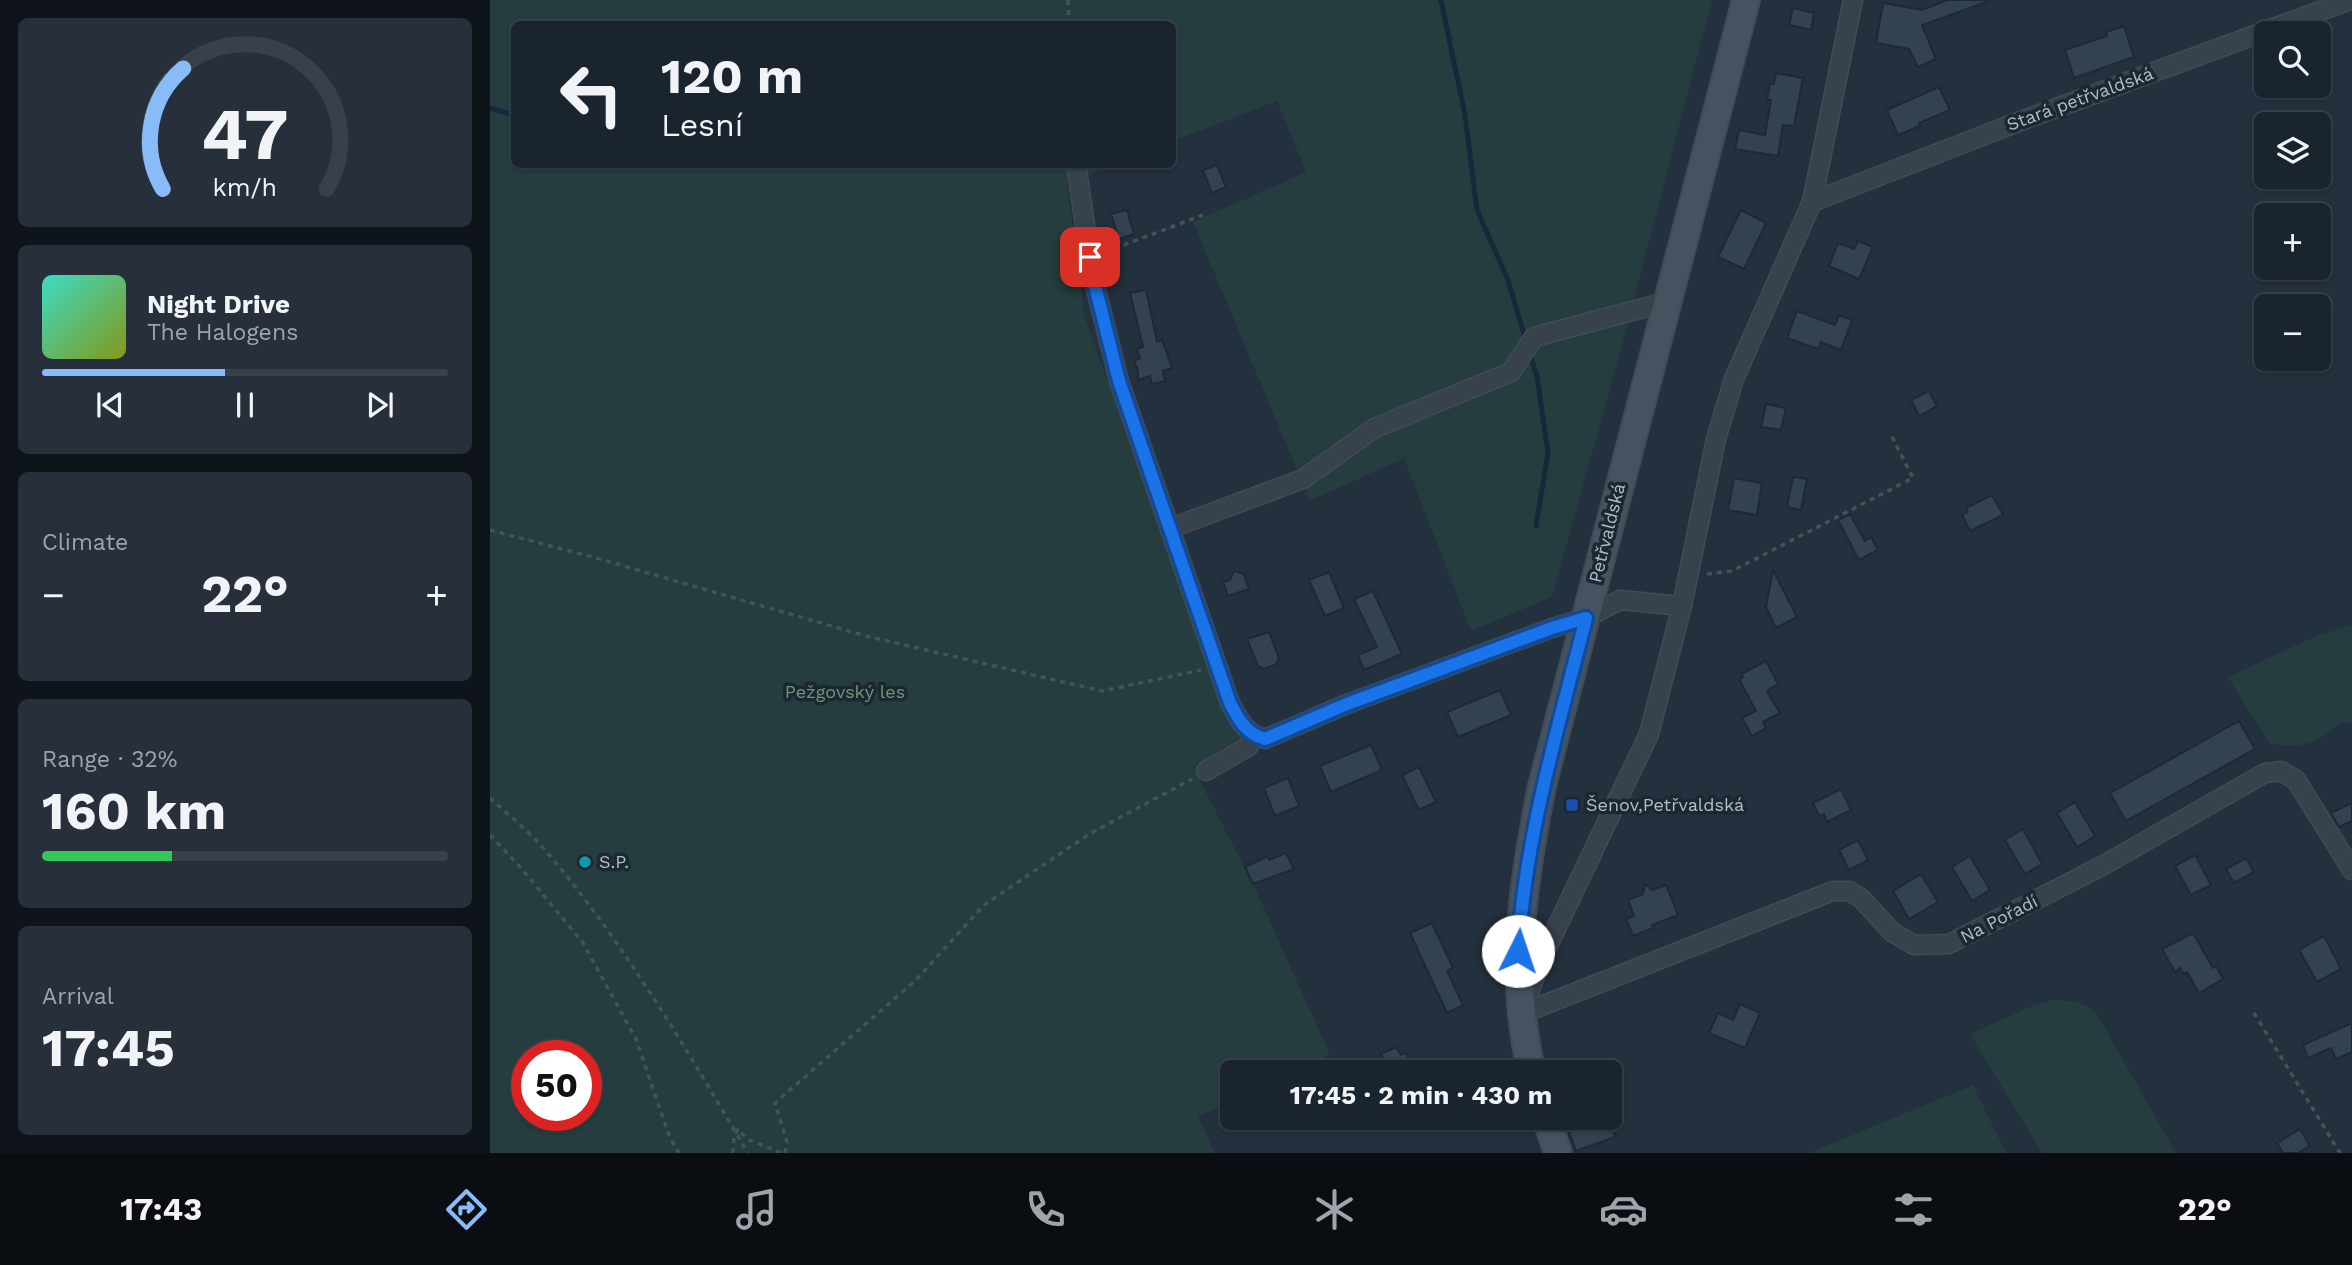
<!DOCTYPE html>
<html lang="en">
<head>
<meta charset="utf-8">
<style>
	:root { --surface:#1a242e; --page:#27303a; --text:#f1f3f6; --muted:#9fa4aa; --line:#38414a; --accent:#88bcf9 }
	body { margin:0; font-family:"Work Sans",sans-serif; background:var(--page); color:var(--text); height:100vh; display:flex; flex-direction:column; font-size:26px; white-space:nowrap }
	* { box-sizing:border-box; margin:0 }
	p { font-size:23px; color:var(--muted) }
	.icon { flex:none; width:38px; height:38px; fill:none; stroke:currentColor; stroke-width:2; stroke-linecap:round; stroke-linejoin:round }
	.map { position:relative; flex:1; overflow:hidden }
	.sheet { display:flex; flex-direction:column; gap:18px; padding:18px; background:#0e1419; width:490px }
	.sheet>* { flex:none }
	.top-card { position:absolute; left:21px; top:21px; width:665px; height:147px; border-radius:10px; box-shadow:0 2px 5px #0004,0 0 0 2px var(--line); background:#1a242e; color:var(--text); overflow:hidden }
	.tools { position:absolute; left:1764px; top:21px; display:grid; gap:14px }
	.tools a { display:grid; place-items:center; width:77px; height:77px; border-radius:10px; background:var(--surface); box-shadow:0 2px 5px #0004,0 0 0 2px var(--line); font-size:35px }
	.speed { position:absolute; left:21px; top:1040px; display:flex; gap:14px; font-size:35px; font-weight:700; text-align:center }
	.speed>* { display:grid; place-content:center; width:91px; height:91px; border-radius:50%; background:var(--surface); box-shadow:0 2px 5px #0004,0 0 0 2px var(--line); line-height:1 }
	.speed .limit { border:10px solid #d22; background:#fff; color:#111 }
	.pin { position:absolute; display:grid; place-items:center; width:60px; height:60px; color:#fff; margin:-30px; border-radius:14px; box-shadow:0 4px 10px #0006 }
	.me { position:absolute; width:77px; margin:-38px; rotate:4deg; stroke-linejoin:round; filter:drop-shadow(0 0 5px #0008) }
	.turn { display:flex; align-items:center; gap:24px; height:147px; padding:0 35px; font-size:32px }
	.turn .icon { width:91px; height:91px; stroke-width:2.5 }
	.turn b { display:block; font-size:49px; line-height:60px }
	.big { font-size:52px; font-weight:700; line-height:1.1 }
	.sheet .widget { flex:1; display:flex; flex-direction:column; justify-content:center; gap:10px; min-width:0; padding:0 24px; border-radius:10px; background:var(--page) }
	.sheet .dial { align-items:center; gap:0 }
	.dial svg { height:182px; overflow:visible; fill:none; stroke:var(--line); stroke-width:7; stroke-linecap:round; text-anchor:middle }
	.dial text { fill:var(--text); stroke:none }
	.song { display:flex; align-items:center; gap:21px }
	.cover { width:84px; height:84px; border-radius:10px; background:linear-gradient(135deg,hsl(170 70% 55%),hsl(70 70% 35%)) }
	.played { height:7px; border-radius:4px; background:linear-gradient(90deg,var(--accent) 45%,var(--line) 45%) }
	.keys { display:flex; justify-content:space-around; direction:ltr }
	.heat { display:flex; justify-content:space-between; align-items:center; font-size:38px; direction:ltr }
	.charge { height:10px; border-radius:5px; background:linear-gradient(90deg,#34c759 32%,var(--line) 0) }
	.trip { position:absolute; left:730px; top:1060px; width:402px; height:70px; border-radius:10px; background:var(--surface); box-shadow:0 2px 5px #0004,0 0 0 2px var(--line); font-weight:700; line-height:70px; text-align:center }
	.tab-bar { display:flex; height:112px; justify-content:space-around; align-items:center; background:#0a0e12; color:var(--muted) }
	.tab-bar .icon { width:49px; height:49px }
	.tab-bar .on { color:var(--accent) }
	.tab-bar b { font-size:32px; color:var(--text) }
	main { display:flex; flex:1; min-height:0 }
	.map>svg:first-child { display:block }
</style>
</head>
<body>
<main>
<section class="sheet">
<div class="widget dial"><svg viewBox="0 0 100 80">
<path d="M14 69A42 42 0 1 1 86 69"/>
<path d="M14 69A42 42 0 0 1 23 16" stroke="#88bcf9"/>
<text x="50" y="56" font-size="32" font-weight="700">47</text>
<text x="50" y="72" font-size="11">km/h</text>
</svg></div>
<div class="widget">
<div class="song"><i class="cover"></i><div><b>Night Drive</b><p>The Halogens</p></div></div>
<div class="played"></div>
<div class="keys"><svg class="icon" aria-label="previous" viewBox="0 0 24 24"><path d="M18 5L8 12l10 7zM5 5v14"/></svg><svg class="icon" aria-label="pause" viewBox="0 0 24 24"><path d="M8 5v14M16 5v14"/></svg><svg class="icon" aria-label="next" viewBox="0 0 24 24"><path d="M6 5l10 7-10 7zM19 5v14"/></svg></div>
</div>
<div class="widget"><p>Climate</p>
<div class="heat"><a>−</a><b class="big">22°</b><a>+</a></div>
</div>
<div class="widget"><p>Range · 32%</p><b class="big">160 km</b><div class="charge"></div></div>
<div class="widget"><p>Arrival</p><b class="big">17:45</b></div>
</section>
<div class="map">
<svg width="1862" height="1153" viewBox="0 0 1862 1153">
	<rect width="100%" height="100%" fill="#23303d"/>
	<g fill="#253d3e" fill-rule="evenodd">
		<path d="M0 0H1222L1130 353 1062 597 981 631 914 458 820 501 703 222 816 172 787 101 683 141 682 24H24V164L623 165 577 183 595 319 751 738 703 767 763 884 840 1054 800 1073H742V1100L708 1117 725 1153H0ZM37 1055H96V1115H37Z"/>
		<path d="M1862 625V723C1848 720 1843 729 1833 736 1818 747 1796 748 1779 743L1738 677 1826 636Z"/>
		<path d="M1564 1000C1582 1000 1594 1002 1607 1014L1686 1153H1552L1480 1034 1544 1005Z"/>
		<path d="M1483 1085 1516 1153H1319Z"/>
	</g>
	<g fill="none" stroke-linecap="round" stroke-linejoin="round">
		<g stroke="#16283b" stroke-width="5">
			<path d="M951 0 975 115 987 210 1018 280 1036 341"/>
			<path d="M0 108 24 115"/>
			<path d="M1039 350 1047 377 1058 453 1046 526"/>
		</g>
	</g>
	<g fill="#324251" stroke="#1e2934" stroke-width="2">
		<path d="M1457 0H1496L1497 2 1432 25 1446 59 1428 67 1419 49 1386 43 1393 3 1432 10Z"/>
		<path d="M1303 8 1324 13 1321 30 1299 25Z"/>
		<path d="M1634 26 1644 57 1584 78 1575 50 1617 36 1616 32Z"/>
		<path d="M1286 73 1313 78 1304 126 1293 125 1288 156 1245 149 1249 130 1275 135 1281 100H1277L1280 84H1284Z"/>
		<path d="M1449 87 1460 110 1429 123 1430 126 1408 135 1397 110Z"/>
		<path d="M727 165 736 187 722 193 713 170Z"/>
		<path d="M637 210 644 234 629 239 621 214Z"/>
		<path d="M1251 210 1276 223 1254 269 1228 257Z"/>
		<path d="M1368 241 1383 247 1369 279 1339 266 1348 243 1364 249Z"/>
		<path d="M656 290 667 342 672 340 682 368 673 371 675 381 662 384 660 376 648 380V371L644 361 650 358 647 349 653 347 640 293Z"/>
		<path d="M1307 311 1345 325 1349 315 1362 320 1351 350 1331 342 1328 349 1297 338Z"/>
		<path d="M1439 391 1447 406 1429 416 1421 400Z"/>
		<path d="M1276 404 1296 408 1291 430 1271 427Z"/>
		<path d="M1303 477 1317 479 1311 510 1297 507Z"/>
		<path d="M1244 478 1272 483 1267 515 1238 510Z"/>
		<path d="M1502 495 1513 515 1480 531 1472 515 1478 512 1476 508Z"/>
		<path d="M1360 514 1375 541 1381 537 1388 550 1369 560 1348 520Z"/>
		<path d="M1283 570 1307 617 1286 628 1276 607Z"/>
		<path d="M744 571 754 574 759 589 738 596 733 582 740 580Z"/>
		<path d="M839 572 854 608 835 616 819 580Z"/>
		<path d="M883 591 912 654 874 670 868 655 887 647 864 599Z"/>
		<path d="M779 632 789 658 786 664 774 669 768 666 757 639Z"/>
		<path d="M1276 661 1288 684 1277 691 1290 713 1273 722 1276 728 1262 736 1252 718 1266 711 1249 679 1253 677 1251 674Z"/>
		<path d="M1010 690 1021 715 968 737 957 712Z"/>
		<path d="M1749 721 1765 749 1636 821 1620 793Z"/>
		<path d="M881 745 892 770 841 792 830 766Z"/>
		<path d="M929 767 946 802 929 810 912 775Z"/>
		<path d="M798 778 809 806 785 816 774 788Z"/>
		<path d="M1351 789 1361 810 1337 822 1334 814 1329 816 1323 803Z"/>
		<path d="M1585 802 1605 836 1587 847 1567 813Z"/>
		<path d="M1862 803V821L1849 827 1841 813Z"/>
		<path d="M1533 829 1552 864 1535 874 1515 840Z"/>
		<path d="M1368 840 1378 860 1359 870 1349 850Z"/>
		<path d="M796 853 804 869 763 884 755 867 778 856 779 860Z"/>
		<path d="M1705 855 1721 885 1701 895 1685 866Z"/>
		<path d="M1480 856 1500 890 1482 901 1462 867Z"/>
		<path d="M1756 858 1764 872 1744 883 1736 869Z"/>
		<path d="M1431 874 1448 902 1419 919 1403 891Z"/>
		<path d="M1155 884 1162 890 1176 885 1188 915 1162 925 1163 928 1143 936 1136 919 1144 916 1138 900 1153 894Z"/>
		<path d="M942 923 963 968 957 971 973 1005 957 1013 920 933Z"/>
		<path d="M1703 933 1723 968 1726 966 1733 979 1709 993 1697 972 1694 974 1690 968 1685 972 1672 949Z"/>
		<path d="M1834 936 1851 969 1827 982 1809 950Z"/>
		<path d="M1250 1004 1270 1013 1255 1048 1219 1033 1228 1013 1243 1020Z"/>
		<path d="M1862 1023V1052L1846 1059 1841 1048 1818 1058 1813 1045Z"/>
		<path d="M906 1047 911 1055 916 1053 926 1073H900L891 1054Z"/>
		<path d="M1074 1118H1119L1125 1137 1086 1151Z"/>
		<path d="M1810 1129 1820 1146 1808 1153H1793L1787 1143Z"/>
	</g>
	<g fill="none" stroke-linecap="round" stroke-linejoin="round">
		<g stroke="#404b56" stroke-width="21">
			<g id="street">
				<path d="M587 170 602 274 629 381 740 703C749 720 756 734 775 739L857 704 1062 628 1096 618 1130 600 1192 606"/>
				<path d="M1322 202 1528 122 1860 0"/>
				<path d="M681 528 813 479 885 428 1021 372 1044 337 1176 302"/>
				<path d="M716 771 759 746 763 736"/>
				<path d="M1035 1003 1052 958 1159 734 1192 606 1226 439 1244 379 1322 202 1363 0"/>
				<path d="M1031 1014 1343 891H1359L1371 898 1402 932 1424 945 1459 944 1612 866 1775 773 1791 771 1806 780 1862 870"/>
			</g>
		</g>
		<g stroke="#404b56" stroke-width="30">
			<g id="secondary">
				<path d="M1042 1073C1018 977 1033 881 1052 786L1256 0"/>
				<path d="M1056 1118 1068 1153"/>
			</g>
		</g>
		<g stroke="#3e5656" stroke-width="3.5" stroke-dasharray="5 5" stroke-linecap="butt">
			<path d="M578 0 579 24"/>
			<path d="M615 252 713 215"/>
			<path d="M0 530 103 557 376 636 612 691 711 670"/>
			<path d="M1217 574 1242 571 1423 478 1401 435"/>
			<path d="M0 798C18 815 39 831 55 850 134 942 196 1049 258 1153"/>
			<path d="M0 835 32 869 93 943 146 1039 180 1138 189 1153"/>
			<path d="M1764 1013 1850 1153"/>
			<path d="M243 1153 244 1137 248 1129 257 1139 292 1153"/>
			<path d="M295 1153 297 1142 285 1103 426 980 494 905 601 833 702 779"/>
		</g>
		<use href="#street" stroke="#37424d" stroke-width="18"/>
		<use href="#secondary" stroke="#455260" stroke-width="26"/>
	</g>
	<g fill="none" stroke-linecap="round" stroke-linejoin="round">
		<g stroke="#114b97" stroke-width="18">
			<path id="route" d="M600 257 602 274 629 381 740 703C749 720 756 734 775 739L857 704 1062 628 1096 618C1068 728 1035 837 1028 951"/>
		</g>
		<use href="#route" stroke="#1a73e8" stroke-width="12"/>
	</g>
	<rect fill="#1a4fb4" stroke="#1c2732" stroke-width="2.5" x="1075" y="798" width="14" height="14" rx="3.5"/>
	<circle fill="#0f9aa8" stroke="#1c2732" stroke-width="2.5" cx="95" cy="862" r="7"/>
	<g text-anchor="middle" stroke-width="7" stroke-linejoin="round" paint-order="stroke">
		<g font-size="18" fill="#b3bdc9" stroke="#1c2732">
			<text transform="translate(1590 99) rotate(-20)" y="6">Stará petřvaldská</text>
			<text transform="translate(1117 533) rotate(-76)" y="6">Petřvaldská</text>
			<text transform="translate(1509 919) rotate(-27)" y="6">Na Pořadí</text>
		</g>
		<g font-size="18" fill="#6a9a71" stroke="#1c2732">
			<text x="355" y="698">Pežgovský les</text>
		</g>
		<g font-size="18" fill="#b3bdc9" stroke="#1c2732" text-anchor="start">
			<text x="1096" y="811">Šenov,Petřvaldská</text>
			<text x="109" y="868">S.P.</text>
		</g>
	</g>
</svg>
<div class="tools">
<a><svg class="icon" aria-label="search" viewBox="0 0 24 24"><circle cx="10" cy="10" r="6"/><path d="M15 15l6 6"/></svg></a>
<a><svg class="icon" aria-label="layers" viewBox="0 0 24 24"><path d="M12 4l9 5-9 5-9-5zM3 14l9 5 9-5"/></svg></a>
<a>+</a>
<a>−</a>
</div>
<div class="speed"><div class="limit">50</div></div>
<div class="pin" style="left:600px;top:257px;background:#d93025"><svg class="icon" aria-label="arrive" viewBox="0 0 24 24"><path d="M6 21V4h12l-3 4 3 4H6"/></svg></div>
<svg class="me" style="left:1028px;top:951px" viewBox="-20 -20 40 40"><circle r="19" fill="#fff"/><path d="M0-13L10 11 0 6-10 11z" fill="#1a73e8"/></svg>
<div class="trip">17:45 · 2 min · 430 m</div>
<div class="top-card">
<div class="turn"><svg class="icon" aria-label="left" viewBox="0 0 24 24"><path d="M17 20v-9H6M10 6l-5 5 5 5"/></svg><div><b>120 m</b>Lesní</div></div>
</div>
</div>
</main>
<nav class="tab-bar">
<b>17:43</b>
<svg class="icon on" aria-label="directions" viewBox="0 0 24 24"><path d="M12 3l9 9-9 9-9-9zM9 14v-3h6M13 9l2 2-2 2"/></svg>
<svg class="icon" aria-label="music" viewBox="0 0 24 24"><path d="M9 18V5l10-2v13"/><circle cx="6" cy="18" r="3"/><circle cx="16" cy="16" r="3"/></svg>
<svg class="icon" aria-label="phone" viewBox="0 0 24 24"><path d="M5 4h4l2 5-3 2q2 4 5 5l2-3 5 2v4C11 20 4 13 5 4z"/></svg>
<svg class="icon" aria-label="climate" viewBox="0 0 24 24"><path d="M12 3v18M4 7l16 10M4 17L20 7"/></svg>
<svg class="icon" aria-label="car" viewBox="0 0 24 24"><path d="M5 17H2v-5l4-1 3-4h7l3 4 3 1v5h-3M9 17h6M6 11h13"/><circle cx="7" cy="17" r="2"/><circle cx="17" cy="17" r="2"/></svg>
<svg class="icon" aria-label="filters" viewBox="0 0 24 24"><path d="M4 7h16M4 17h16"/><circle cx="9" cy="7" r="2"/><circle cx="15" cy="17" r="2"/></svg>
<b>22°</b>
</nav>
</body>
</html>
